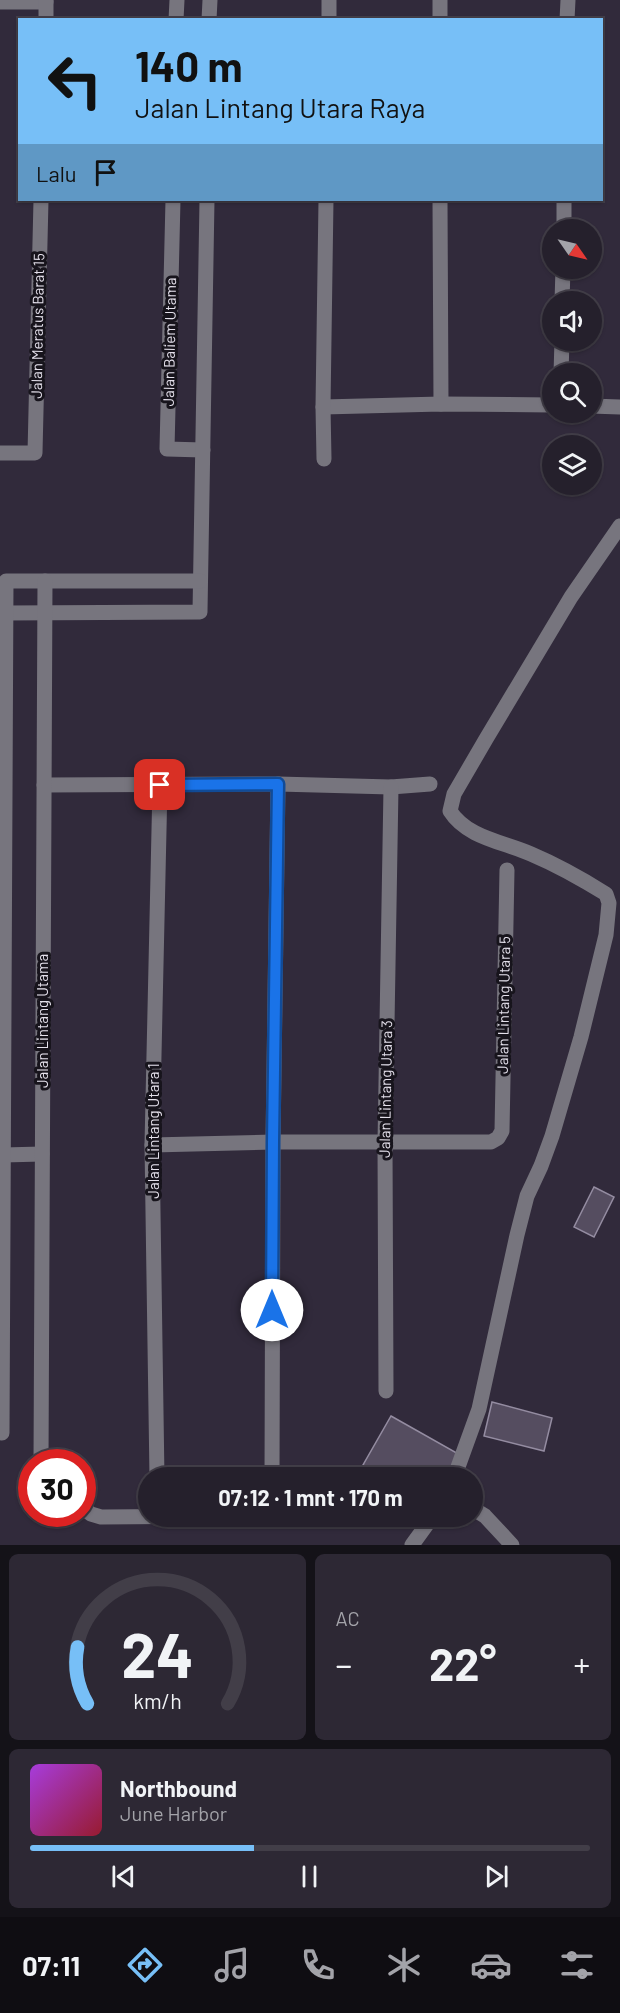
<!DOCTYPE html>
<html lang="id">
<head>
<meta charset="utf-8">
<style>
	:root { --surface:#25202c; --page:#2d2834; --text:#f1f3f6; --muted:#a3a3a9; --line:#423e48; --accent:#77bff7 }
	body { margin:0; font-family:Barlow,sans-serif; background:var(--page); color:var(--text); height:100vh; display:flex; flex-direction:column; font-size:22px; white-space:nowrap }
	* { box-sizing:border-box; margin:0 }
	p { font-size:20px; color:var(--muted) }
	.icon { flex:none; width:33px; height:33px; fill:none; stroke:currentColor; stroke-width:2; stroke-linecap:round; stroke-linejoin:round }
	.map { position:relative; height:1545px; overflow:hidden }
	.side { display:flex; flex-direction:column; gap:9px; padding:9px; background:#141218; flex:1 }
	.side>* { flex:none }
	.banner { position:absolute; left:18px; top:18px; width:585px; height:183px; border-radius:0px; box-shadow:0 2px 4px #0004,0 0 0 2px var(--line); background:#77bff7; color:#111; overflow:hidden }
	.needle { width:39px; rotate:124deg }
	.fabs { position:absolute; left:542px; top:219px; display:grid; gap:12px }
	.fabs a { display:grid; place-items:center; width:60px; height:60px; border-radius:50%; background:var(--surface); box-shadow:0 2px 4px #0004,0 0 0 2px var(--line); font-size:30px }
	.speed { position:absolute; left:18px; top:1449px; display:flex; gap:12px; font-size:30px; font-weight:700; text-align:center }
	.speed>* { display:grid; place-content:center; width:78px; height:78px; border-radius:50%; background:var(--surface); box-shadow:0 2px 4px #0004,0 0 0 2px var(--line); line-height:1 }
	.speed .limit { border:9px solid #d22; background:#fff; color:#111 }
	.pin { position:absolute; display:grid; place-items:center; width:51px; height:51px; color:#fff; margin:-26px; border-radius:12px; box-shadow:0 3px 9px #0006 }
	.me { position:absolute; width:66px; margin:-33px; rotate:0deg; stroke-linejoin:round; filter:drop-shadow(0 0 4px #0008) }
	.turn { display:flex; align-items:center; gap:21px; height:126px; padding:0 18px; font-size:27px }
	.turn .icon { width:78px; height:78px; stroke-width:2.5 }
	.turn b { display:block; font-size:42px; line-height:51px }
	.then { display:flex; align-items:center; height:57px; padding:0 18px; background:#0003; gap:12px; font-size:22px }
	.big { font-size:45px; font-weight:700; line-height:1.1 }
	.side .card { flex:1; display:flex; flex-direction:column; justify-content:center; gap:9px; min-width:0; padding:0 21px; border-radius:9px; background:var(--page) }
	.side .dial { align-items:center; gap:0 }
	.dial svg { height:156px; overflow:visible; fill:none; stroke:var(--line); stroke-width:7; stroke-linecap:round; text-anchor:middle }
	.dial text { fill:var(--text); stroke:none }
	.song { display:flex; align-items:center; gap:18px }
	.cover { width:72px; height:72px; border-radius:9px; background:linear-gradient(135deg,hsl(280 70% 55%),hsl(350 70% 35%)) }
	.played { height:6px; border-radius:3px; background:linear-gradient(90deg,var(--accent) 40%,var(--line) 40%) }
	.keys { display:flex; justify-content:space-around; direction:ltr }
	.heat { display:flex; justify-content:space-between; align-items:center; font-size:33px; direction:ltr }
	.side .tiles { flex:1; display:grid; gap:9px; grid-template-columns:1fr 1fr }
	.card:last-child { grid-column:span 2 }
	.trip { position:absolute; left:138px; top:1467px; width:345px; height:60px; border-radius:30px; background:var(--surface); box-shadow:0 2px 4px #0004,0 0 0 2px var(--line); font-weight:700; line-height:60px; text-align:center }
	.dock { display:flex; height:96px; justify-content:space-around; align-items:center; background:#0f0d12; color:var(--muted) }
	.dock .icon { width:42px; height:42px }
	.dock .selected { color:var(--accent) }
	.dock b { font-size:27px; color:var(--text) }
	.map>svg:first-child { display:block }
</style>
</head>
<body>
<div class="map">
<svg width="620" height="1545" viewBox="0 0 620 1545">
	<rect width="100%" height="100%" fill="#312a3b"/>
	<g fill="#554d60" stroke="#948ca1" stroke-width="1.5">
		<path d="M594 1187 614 1197 594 1237 574 1227Z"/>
		<path d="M492 1402 552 1418 544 1451 484 1436Z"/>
		<path d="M391 1416 462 1456 450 1478H386L363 1465Z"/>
	</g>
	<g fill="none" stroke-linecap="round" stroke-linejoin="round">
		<g stroke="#77757e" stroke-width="15">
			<path d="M440 0V20"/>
			<path d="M0 2H46"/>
			<path d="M46 20V0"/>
			<path d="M176 20 177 0"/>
			<path d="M209 20 210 0"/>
			<path d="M329 20V0"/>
			<path d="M567 20 568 0"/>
			<path d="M173 200 167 449 203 450"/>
			<path d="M440 200 441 404"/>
			<path d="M564 230V200"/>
			<path d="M562 302 563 268"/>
			<path d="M561 374 562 340"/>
			<path d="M591 406 620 407"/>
			<path d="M323 407 441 404 552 405"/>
			<path d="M0 453H35L41 200"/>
			<path d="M324 459 323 407 326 200"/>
			<path d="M6 613 200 612 207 200"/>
			<path d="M44 785 278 784 391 787 430 784"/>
			<path d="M152 1145 273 1142H491L498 1138 502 1131 507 870"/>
			<path d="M3 1155 42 1154"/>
			<path d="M386 1391 385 1143 391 787"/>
			<path d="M2 1433 6 581H200"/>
			<path d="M41 1462 45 581"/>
			<path d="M157 1478 152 1145 160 785"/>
			<path d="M272 1478 273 1142 278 784"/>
			<path d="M454 1478 479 1409 517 1235 527 1196 541 1166 552 1136 581 1037 606 935 609 903 606 894C582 879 557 865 531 854 504 842 467 838 450 811L454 794 486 739 571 597 620 526"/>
			<path d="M82 1507 91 1514 101 1517 229 1516"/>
			<path d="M472 1508 485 1516 512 1545"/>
			<path d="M412 1545 433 1516"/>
		</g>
	</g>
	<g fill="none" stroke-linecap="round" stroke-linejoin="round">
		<g stroke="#114b97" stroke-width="15">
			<path id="route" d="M160 785 278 784 273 1142 272 1310"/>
		</g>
		<use href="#route" stroke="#1a73e8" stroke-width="10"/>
	</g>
	<g text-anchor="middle" stroke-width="6" stroke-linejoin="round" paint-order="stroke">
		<g font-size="15" fill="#e4e0eb" stroke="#17141c">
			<text transform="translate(38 326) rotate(-89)" y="5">Jalan Meratus Barat 15</text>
			<text transform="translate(170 342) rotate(-89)" y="5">Jalan Baliem Utama</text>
			<text transform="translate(504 1005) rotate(-89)" y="5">Jalan Lintang Utara 5</text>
			<text transform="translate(43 1021) rotate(-90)" y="5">Jalan Lintang Utama</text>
			<text transform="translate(386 1089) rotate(-89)" y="5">Jalan Lintang Utara 3</text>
			<text transform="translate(154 1131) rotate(-90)" y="5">Jalan Lintang Utara 1</text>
		</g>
	</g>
</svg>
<div class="fabs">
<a><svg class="needle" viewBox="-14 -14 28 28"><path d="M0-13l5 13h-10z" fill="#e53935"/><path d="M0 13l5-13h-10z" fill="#a3a3a9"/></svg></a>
<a><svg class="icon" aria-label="sound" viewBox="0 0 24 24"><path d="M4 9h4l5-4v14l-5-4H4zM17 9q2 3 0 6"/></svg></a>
<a><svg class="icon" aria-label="search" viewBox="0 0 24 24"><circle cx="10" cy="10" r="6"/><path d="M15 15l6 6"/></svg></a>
<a><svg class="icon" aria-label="layers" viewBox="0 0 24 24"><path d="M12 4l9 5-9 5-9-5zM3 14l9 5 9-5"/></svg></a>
</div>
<div class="speed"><div class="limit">30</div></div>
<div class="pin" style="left:160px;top:785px;background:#d93025"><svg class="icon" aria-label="arrive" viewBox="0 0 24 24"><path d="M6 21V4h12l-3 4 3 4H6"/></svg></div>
<svg class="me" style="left:272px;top:1310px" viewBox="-20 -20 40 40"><circle r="19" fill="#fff"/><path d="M0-13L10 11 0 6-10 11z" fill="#1a73e8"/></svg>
<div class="trip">07:12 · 1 mnt · 170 m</div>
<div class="banner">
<div class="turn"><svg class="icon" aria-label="left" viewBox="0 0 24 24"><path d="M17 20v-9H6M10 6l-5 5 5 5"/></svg><div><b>140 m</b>Jalan Lintang Utara Raya</div></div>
<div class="then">Lalu<svg class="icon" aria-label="arrive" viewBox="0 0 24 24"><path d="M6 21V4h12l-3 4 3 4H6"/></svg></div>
</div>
</div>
<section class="side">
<div class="tiles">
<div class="card dial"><svg viewBox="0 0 100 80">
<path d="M14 69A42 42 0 1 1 86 69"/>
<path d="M14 69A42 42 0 0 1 9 40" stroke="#77bff7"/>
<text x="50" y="56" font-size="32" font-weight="700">24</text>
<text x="50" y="72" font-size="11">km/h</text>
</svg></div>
<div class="card"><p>AC</p>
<div class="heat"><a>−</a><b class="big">22°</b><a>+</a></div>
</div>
<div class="card">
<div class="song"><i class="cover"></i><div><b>Northbound</b><p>June Harbor</p></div></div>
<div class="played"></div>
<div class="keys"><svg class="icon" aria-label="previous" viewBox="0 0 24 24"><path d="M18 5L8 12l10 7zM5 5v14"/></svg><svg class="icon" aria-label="pause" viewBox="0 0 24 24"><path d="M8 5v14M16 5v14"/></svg><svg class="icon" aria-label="next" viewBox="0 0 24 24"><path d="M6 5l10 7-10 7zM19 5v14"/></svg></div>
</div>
</div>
</section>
<nav class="dock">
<b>07:11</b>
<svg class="icon selected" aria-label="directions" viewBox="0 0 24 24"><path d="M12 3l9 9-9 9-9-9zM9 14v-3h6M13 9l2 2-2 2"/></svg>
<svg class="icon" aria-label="music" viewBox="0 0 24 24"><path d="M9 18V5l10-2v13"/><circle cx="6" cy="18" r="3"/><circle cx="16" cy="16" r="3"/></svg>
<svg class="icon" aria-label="phone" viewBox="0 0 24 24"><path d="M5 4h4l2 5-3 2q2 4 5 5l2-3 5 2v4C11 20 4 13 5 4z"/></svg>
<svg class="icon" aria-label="climate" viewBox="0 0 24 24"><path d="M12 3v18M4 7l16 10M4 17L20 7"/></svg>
<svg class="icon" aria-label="car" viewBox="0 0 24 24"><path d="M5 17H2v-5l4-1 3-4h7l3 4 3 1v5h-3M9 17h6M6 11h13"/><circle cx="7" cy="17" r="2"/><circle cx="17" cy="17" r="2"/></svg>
<svg class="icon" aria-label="filters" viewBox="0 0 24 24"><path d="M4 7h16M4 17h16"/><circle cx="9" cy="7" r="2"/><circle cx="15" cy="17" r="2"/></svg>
</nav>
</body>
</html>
